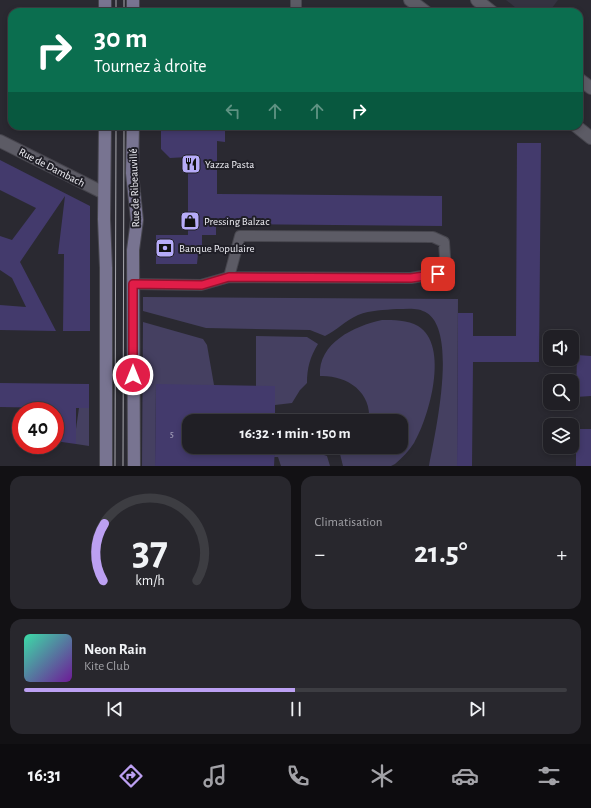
<!DOCTYPE html>
<html lang="fr">
<head>
<meta charset="utf-8">
<style>
	:root { --surface:#201f25; --page:#28272d; --text:#f1f3f6; --muted:#a2a2a7; --line:#3d3d42; --accent:#bca0f2 }
	body { margin:0; font-family:"Alegreya Sans",sans-serif; background:var(--page); color:var(--text); height:100vh; display:flex; flex-direction:column; font-size:15px; white-space:nowrap }
	* { box-sizing:border-box; margin:0 }
	p { font-size:13px; color:var(--muted) }
	.icon { flex:none; width:22px; height:22px; fill:none; stroke:currentColor; stroke-width:2; stroke-linecap:round; stroke-linejoin:round }
	.map { position:relative; height:466px; overflow:hidden }
	.drawer { display:flex; flex-direction:column; gap:10px; padding:10px; background:#121114; flex:1 }
	.drawer>* { flex:none }
	.hud { position:absolute; left:8px; top:8px; width:575px; height:122px; border-radius:12px; box-shadow:0 2px 6px #0003,0 0 0 1px var(--line); background:#0b6e4f; color:#fff; overflow:hidden }
	.tools { position:absolute; left:543px; top:330px; display:grid; gap:8px }
	.tools a { display:grid; place-items:center; width:36px; height:36px; border-radius:8px; background:var(--surface); box-shadow:0 2px 6px #0003,0 0 0 1px var(--line); font-size:20px }
	.speed { position:absolute; left:12px; top:402px; display:flex; gap:8px; font-size:20px; font-weight:700; text-align:center }
	.speed>* { display:grid; place-content:center; width:52px; height:52px; border-radius:50%; background:var(--surface); box-shadow:0 2px 6px #0003,0 0 0 1px var(--line); line-height:1 }
	.speed .limit { border:6px solid #d22; background:#fff; color:#111 }
	.pin { position:absolute; display:grid; place-items:center; width:34px; height:34px; color:#fff; margin:-17px; border-radius:8px; box-shadow:0 2px 6px #0006 }
	.me { position:absolute; width:44px; margin:-22px; rotate:0deg; stroke-linejoin:round; filter:drop-shadow(0 0 3px #0008) }
	.turn { display:flex; align-items:center; gap:14px; height:84px; padding:0 20px; font-size:18px }
	.turn .icon { width:52px; height:52px; stroke-width:2.5 }
	.turn b { display:block; font-size:28px; line-height:34px }
	.lanes { display:flex; align-items:center; height:38px; padding:0 20px; background:#0003; justify-content:center; gap:20px; direction:ltr }
	.lanes .off { opacity:.35 }
	.big { font-size:30px; font-weight:700; line-height:1.1 }
	.drawer .tile { flex:1; display:flex; flex-direction:column; justify-content:center; gap:6px; min-width:0; padding:0 14px; border-radius:12px; background:var(--page) }
	.drawer .dial { align-items:center; gap:0 }
	.dial svg { height:104px; overflow:visible; fill:none; stroke:var(--line); stroke-width:7; stroke-linecap:round; text-anchor:middle }
	.dial text { fill:var(--text); stroke:none }
	.song { display:flex; align-items:center; gap:12px }
	.cover { width:48px; height:48px; border-radius:6px; background:linear-gradient(135deg,hsl(160 70% 55%),hsl(280 70% 35%)) }
	.played { height:4px; border-radius:2px; background:linear-gradient(90deg,var(--accent) 50%,var(--line) 50%) }
	.keys { display:flex; justify-content:space-around; direction:ltr }
	.heat { display:flex; justify-content:space-between; align-items:center; font-size:22px; direction:ltr }
	.drawer .tiles { flex:1; display:grid; gap:10px; grid-template-columns:1fr 1fr }
	.tile:last-child { grid-column:span 2 }
	.trip { position:absolute; left:182px; top:414px; width:226px; height:40px; border-radius:12px; background:var(--surface); box-shadow:0 2px 6px #0003,0 0 0 1px var(--line); font-weight:700; line-height:40px; text-align:center }
	.menu { display:flex; height:64px; justify-content:space-around; align-items:center; background:#0d0c0f; color:var(--muted) }
	.menu .icon { width:28px; height:28px }
	.menu .on { color:var(--accent) }
	.menu b { font-size:18px; color:var(--text) }
	.map>svg:first-child { display:block }
</style>
</head>
<body>
<div class="map">
<svg width="591" height="466" viewBox="0 0 591 466">
	<rect width="100%" height="100%" fill="#2a2931"/>
	<path fill="#343240" d="M506 0H558L549 12H521Z"/>
	<g fill="#454061">
		<path d="M143 297 458 299 457 466H429C435 434 458 333 427 313 418 307 407 309 397 309 384 310 371 310 358 315 346 320 336 331 325 336L310 330 206 328 143 311Z"/>
		<path d="M382 320C393 320 408 320 418 326 450 345 429 418 414 443 409 451 402 458 395 464L391 466H343L340 454 353 447H401V421H369C372 391 346 375 320 376 318 343 354 326 382 320Z"/>
		<path d="M143 322 203 339 207 345 214 385H156L155 466H142Z"/>
		<path d="M256 336 307 337 318 344C310 357 307 368 307 383L300 390 292 403 275 405V386H256Z"/>
		<path d="M79 408H89V446L76 444V429Z"/>
		<path d="M275 447H307L315 452 327 456 330 466H281L278 457H274Z"/>
	</g>
	<g fill="#433a6c">
		<path d="M161 126H225V142L217 141V194L442 196V226L216 224V235H202V253L198 254 197 264H156V235H188V157L170 158 161 149Z"/>
		<path d="M517 143H541L539 362H473L472 466H457L458 313H473V336H516Z"/>
		<path d="M0 160 90 206V331H63L64 254H58L65 196 20 262 56 331 0 330V305L26 307 12 278 0 270V236L12 240 36 208 0 190Z"/>
		<path d="M577 355 591 356V396L576 397Z"/>
		<path d="M0 383 89 384V408H76V444L55 441V408L0 407Z"/>
		<path d="M156 384 275 386V421H189V447H275L274 466H155Z"/>
		<path d="M576 429H591V466H576V448H573V435H576Z"/>
	</g>
	<g fill="none" stroke-linecap="round" stroke-linejoin="round">
		<g stroke="#47464e" stroke-width="12">
			<g id="lane">
				<path d="M296 12V0"/>
				<path d="M133 284 201 285 229 277 411 278 439 273 445 257 444 242 433 237 240 236 229 277"/>
			</g>
		</g>
		<g stroke="#47464e" stroke-width="14">
			<g id="street">
				<path d="M410 0 426 12"/>
				<path d="M477 0 492 12"/>
				<path d="M579 79 591 88"/>
				<path d="M576 126 591 138"/>
				<path d="M0 141 104 193"/>
			</g>
		</g>
		<g stroke="#47464e" stroke-width="14">
			<g id="secondary">
				<path d="M105 12V0"/>
				<path d="M133 12V0"/>
				<path d="M105 126 104 219 106 268V466"/>
				<path d="M133 126 132 173 137 220 133 250 134 466"/>
			</g>
		</g>
		<use href="#lane" stroke="#5c5b65" stroke-width="10"/>
		<use href="#street" stroke="#5c5b65" stroke-width="12"/>
		<use href="#secondary" stroke="#787491" stroke-width="12"/>
		<g stroke="#a8a8ae" stroke-width="1">
			<path d="M116 12V0"/>
			<path d="M124 12V0"/>
			<path d="M115 466 116 126"/>
			<path d="M123 466 124 126"/>
		</g>
	</g>
	<g fill="none" stroke-linecap="round" stroke-linejoin="round">
		<g stroke="#92132f" stroke-width="10">
			<path id="route" d="M133 375V284L202 285 229 277 411 278 438 274"/>
		</g>
		<use href="#route" stroke="#e11d48" stroke-width="7"/>
	</g>
	<defs>
		<g id="restaurant-square" transform="scale(1)"><rect x="-9" y="-9" width="18" height="18" rx="4" fill="#b6abf8" stroke="#201f27"/><path d="M-5-6h1v4h1v-4h1v4h1v-4h1v5L-1.5 .5V6h-2V.5L-5-1ZM5-6V6H3V1.5H1.5Q1.5-4 5-6Z" fill="#111"/></g>
		<g id="shop-square" transform="scale(1)"><rect x="-9" y="-9" width="18" height="18" rx="4" fill="#b6abf8" stroke="#201f27"/><path d="M-5-2.5h2.3a2.7 3.5 0 0 1 5.4 0H5L5.5 6h-11ZM-1.5-2.5h3a1.5 2.3 0 0 0-3 0Z" fill="#111"/></g>
		<g id="bank-square" transform="scale(1)"><rect x="-9" y="-9" width="18" height="18" rx="4" fill="#b6abf8" stroke="#201f27"/><path d="M-6-4H6V4H-6ZM0-2.3a2.3 2.3 0 1 0 0 4.6a2.3 2.3 0 1 0 0-4.6Z" fill="#111"/></g>
	</defs>
	<g fill-rule="evenodd">
		<use href="#restaurant-square" x="191" y="164"/>
		<use href="#shop-square" x="190" y="221"/>
		<use href="#bank-square" x="165" y="248"/>
	</g>
	<g text-anchor="middle" stroke-width="4" stroke-linejoin="round" paint-order="stroke">
		<g font-size="9" fill="#c3c1d2">
			<text x="172" y="437">5</text>
		</g>
		<g font-size="11" fill="#eeeef4" stroke="#201f27" text-anchor="start">
			<text x="205" y="168">Yazza Pasta</text>
			<text x="204" y="225">Pressing Balzac</text>
			<text x="179" y="252">Banque Populaire</text>
		</g>
		<g font-size="11" fill="#eeeef4" stroke="#201f27">
			<text transform="translate(52 167) rotate(27)" y="4">Rue de Dambach</text>
			<text transform="translate(134 188) rotate(-92)" y="4">Rue de Ribeauvillé</text>
		</g>
	</g>
</svg>
<div class="tools">
<a><svg class="icon" aria-label="sound" viewBox="0 0 24 24"><path d="M4 9h4l5-4v14l-5-4H4zM17 9q2 3 0 6"/></svg></a>
<a><svg class="icon" aria-label="search" viewBox="0 0 24 24"><circle cx="10" cy="10" r="6"/><path d="M15 15l6 6"/></svg></a>
<a><svg class="icon" aria-label="layers" viewBox="0 0 24 24"><path d="M12 4l9 5-9 5-9-5zM3 14l9 5 9-5"/></svg></a>
</div>
<div class="speed"><div class="limit">40</div></div>
<div class="pin" style="left:438px;top:274px;background:#d93025"><svg class="icon" aria-label="arrive" viewBox="0 0 24 24"><path d="M6 21V4h12l-3 4 3 4H6"/></svg></div>
<svg class="me" style="left:133px;top:375px" viewBox="-20 -20 40 40"><circle r="17" fill="#e11d48" stroke="#fff" stroke-width="3"/><path d="M0-11L8 9 0 5-8 9z" fill="#fff"/></svg>
<div class="trip">16:32 · 1 min · 150 m</div>
<div class="hud">
<div class="turn"><svg class="icon" aria-label="right" viewBox="0 0 24 24"><path d="M7 20v-9h11M14 6l5 5-5 5"/></svg><div><b>30 m</b>Tournez à droite</div></div>
<div class="lanes"><svg class="icon off" aria-label="left" viewBox="0 0 24 24"><path d="M17 20v-9H6M10 6l-5 5 5 5"/></svg><svg class="icon off" aria-label="ahead" viewBox="0 0 24 24"><path d="M12 20V5M6 11l6-6 6 6"/></svg><svg class="icon off" aria-label="ahead" viewBox="0 0 24 24"><path d="M12 20V5M6 11l6-6 6 6"/></svg><svg class="icon" aria-label="right" viewBox="0 0 24 24"><path d="M7 20v-9h11M14 6l5 5-5 5"/></svg></div>
</div>
</div>
<section class="drawer">
<div class="tiles">
<div class="tile dial"><svg viewBox="0 0 100 80">
<path d="M14 69A42 42 0 1 1 86 69"/>
<path d="M14 69A42 42 0 0 1 15 25" stroke="#bca0f2"/>
<text x="50" y="56" font-size="32" font-weight="700">37</text>
<text x="50" y="72" font-size="11">km/h</text>
</svg></div>
<div class="tile"><p>Climatisation</p>
<div class="heat"><a>−</a><b class="big">21.5°</b><a>+</a></div>
</div>
<div class="tile">
<div class="song"><i class="cover"></i><div><b>Neon Rain</b><p>Kite Club</p></div></div>
<div class="played"></div>
<div class="keys"><svg class="icon" aria-label="previous" viewBox="0 0 24 24"><path d="M18 5L8 12l10 7zM5 5v14"/></svg><svg class="icon" aria-label="pause" viewBox="0 0 24 24"><path d="M8 5v14M16 5v14"/></svg><svg class="icon" aria-label="next" viewBox="0 0 24 24"><path d="M6 5l10 7-10 7zM19 5v14"/></svg></div>
</div>
</div>
</section>
<nav class="menu">
<b>16:31</b>
<svg class="icon on" aria-label="directions" viewBox="0 0 24 24"><path d="M12 3l9 9-9 9-9-9zM9 14v-3h6M13 9l2 2-2 2"/></svg>
<svg class="icon" aria-label="music" viewBox="0 0 24 24"><path d="M9 18V5l10-2v13"/><circle cx="6" cy="18" r="3"/><circle cx="16" cy="16" r="3"/></svg>
<svg class="icon" aria-label="phone" viewBox="0 0 24 24"><path d="M5 4h4l2 5-3 2q2 4 5 5l2-3 5 2v4C11 20 4 13 5 4z"/></svg>
<svg class="icon" aria-label="climate" viewBox="0 0 24 24"><path d="M12 3v18M4 7l16 10M4 17L20 7"/></svg>
<svg class="icon" aria-label="car" viewBox="0 0 24 24"><path d="M5 17H2v-5l4-1 3-4h7l3 4 3 1v5h-3M9 17h6M6 11h13"/><circle cx="7" cy="17" r="2"/><circle cx="17" cy="17" r="2"/></svg>
<svg class="icon" aria-label="filters" viewBox="0 0 24 24"><path d="M4 7h16M4 17h16"/><circle cx="9" cy="7" r="2"/><circle cx="15" cy="17" r="2"/></svg>
</nav>
</body>
</html>
